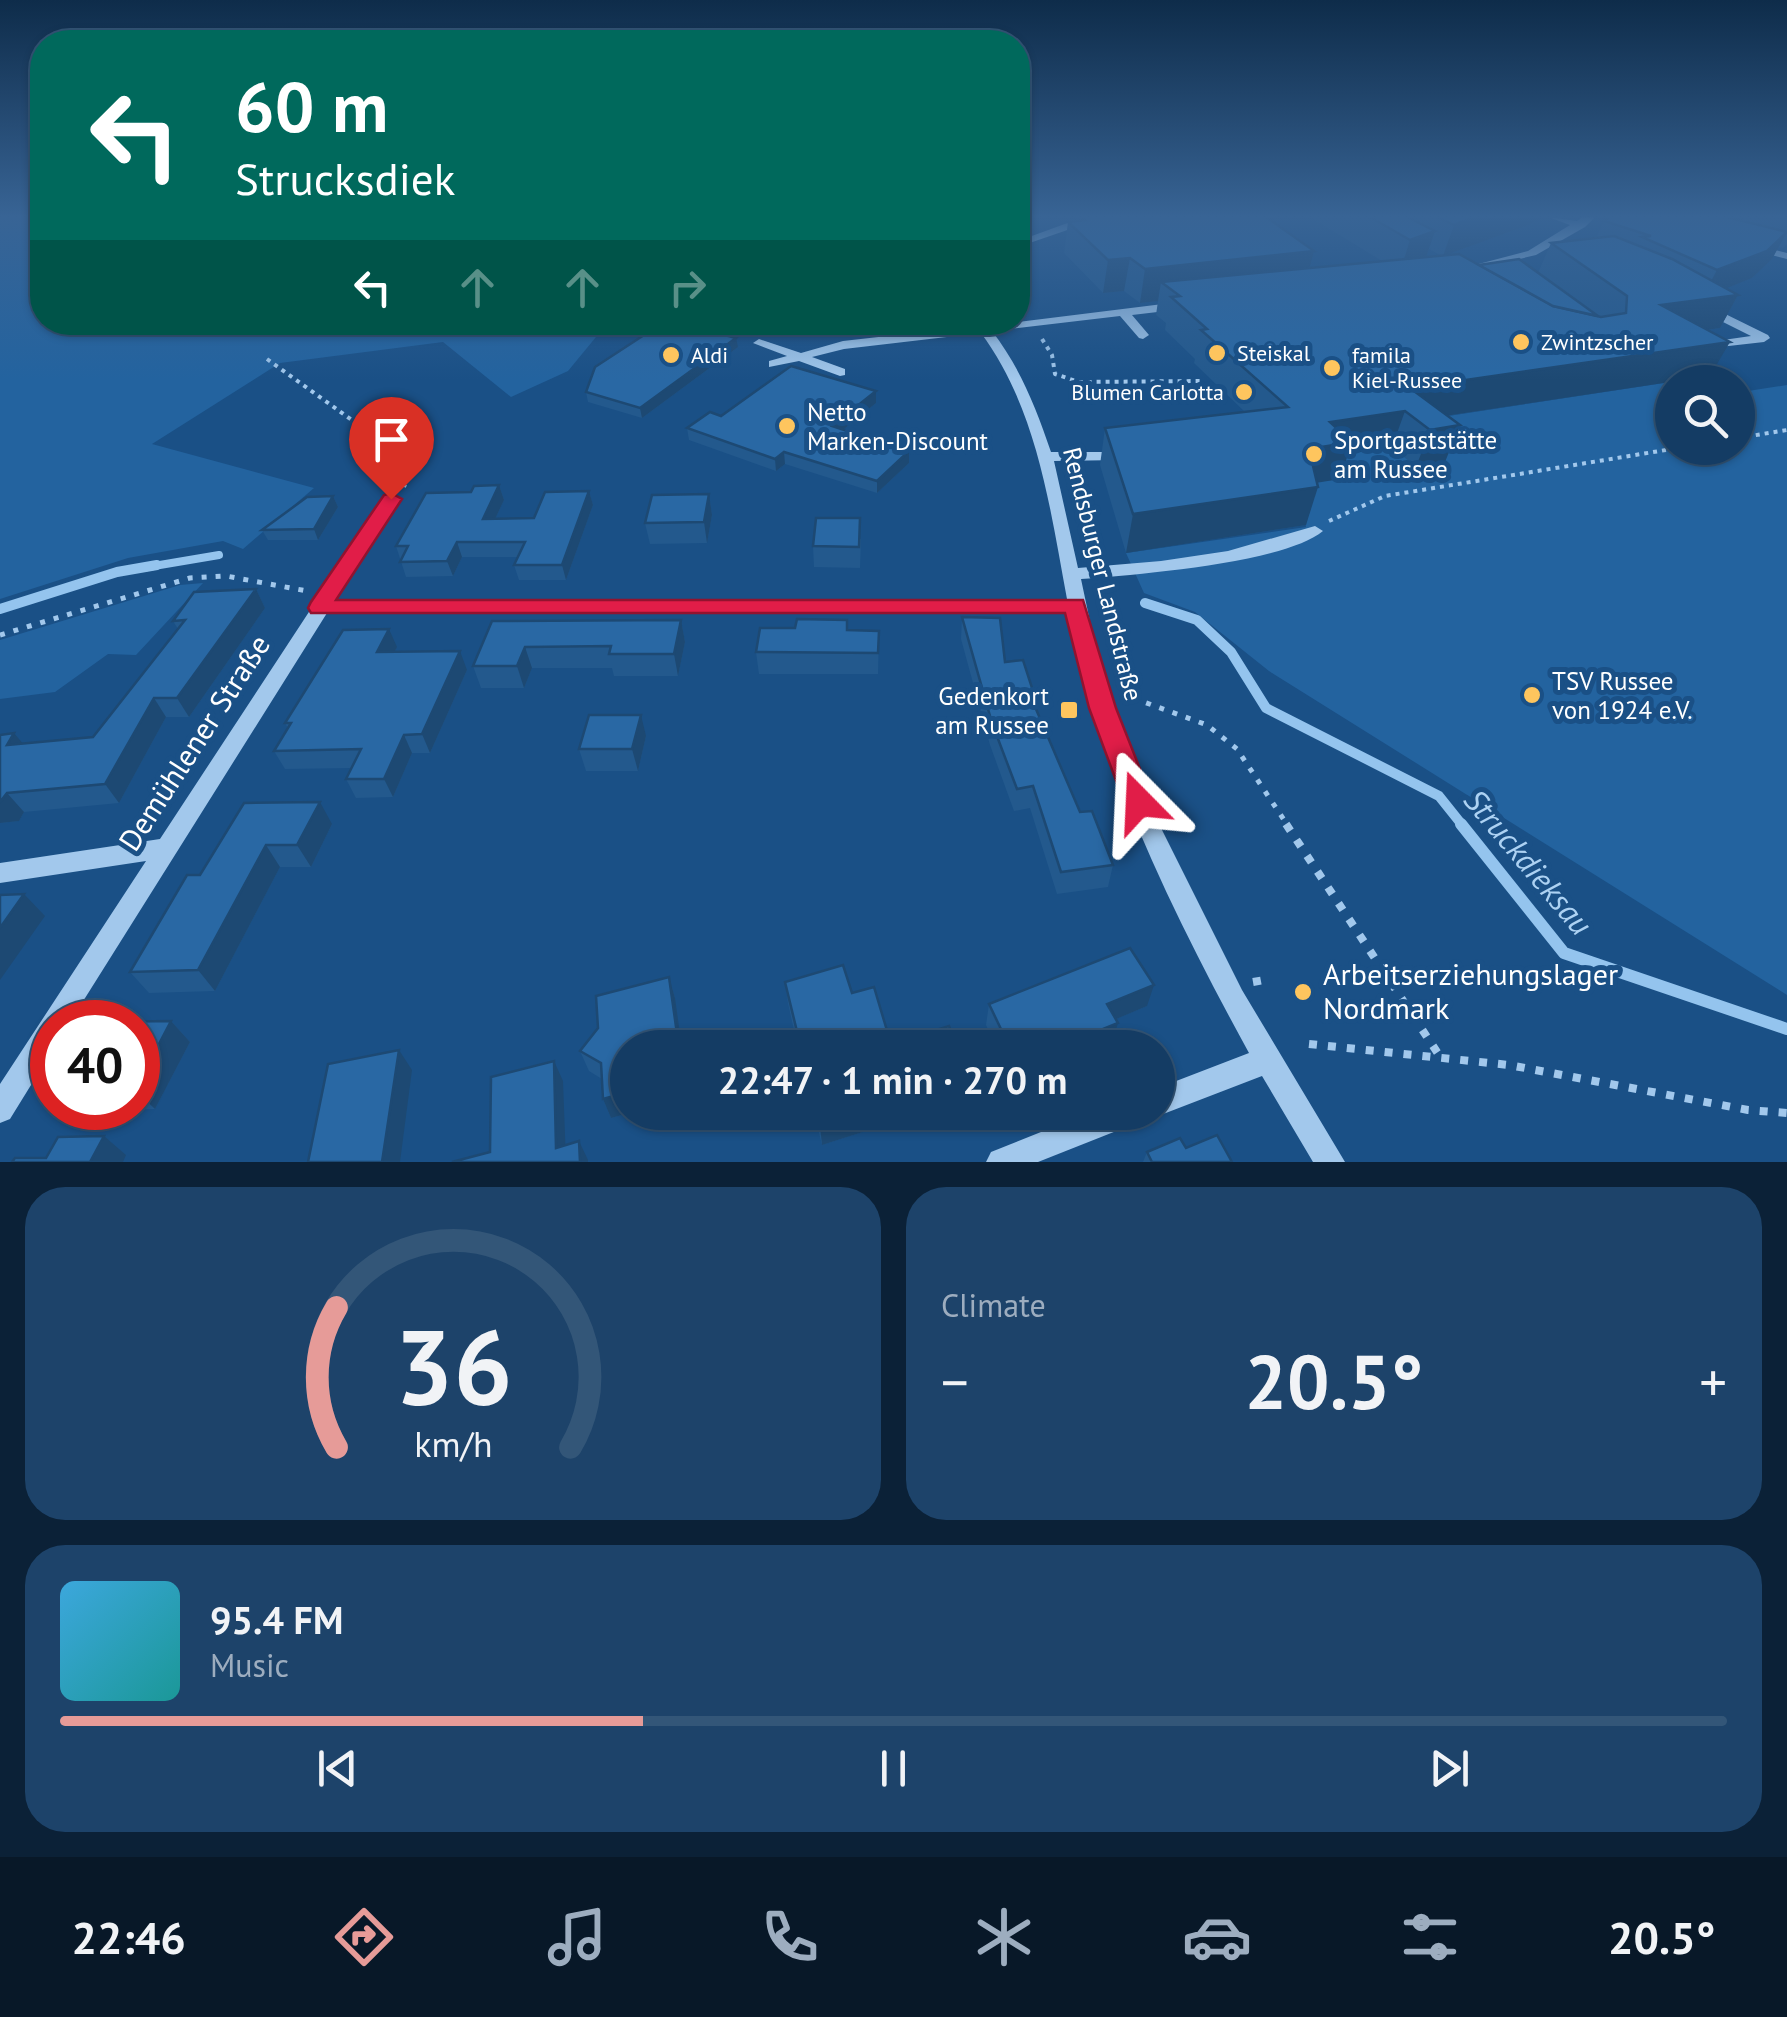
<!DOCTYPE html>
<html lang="en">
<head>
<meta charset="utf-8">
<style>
	:root { --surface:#143c64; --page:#1d436a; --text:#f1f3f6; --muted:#9dadbf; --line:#335678; --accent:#e69b98 }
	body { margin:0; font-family:"PT Sans",sans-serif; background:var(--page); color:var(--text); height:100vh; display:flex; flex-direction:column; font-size:38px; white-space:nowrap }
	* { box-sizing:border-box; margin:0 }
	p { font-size:32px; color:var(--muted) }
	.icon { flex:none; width:55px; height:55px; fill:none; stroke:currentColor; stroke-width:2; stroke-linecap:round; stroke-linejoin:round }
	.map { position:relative; height:1162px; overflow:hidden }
	.details { display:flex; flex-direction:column; gap:25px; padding:25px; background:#0b2137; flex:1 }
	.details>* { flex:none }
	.top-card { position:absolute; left:30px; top:30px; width:1000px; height:305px; border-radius:40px; box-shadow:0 2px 8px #0004,0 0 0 2px var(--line); background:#00695c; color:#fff; overflow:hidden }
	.fabs { position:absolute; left:1655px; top:365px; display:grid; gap:20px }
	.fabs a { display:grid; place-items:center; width:100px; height:100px; border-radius:50%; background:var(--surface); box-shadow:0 2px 8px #0004,0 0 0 2px var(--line); font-size:50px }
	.speed { position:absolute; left:30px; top:1000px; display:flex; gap:20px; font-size:50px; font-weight:700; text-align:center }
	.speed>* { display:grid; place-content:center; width:130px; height:130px; border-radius:50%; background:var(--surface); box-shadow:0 2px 8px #0004,0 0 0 2px var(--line); line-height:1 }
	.speed .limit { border:15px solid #d22; background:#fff; color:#111 }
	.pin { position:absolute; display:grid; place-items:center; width:85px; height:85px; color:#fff; margin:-102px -42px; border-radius:50% 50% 50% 0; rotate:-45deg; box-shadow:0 0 10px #0007 }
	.pin .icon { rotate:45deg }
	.me { position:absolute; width:110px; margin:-55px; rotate:339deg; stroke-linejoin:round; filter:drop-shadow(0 0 8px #0008) }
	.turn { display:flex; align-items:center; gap:35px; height:210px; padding:0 40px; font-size:45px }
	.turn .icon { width:130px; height:130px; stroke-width:2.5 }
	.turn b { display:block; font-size:70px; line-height:85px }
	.lanes { display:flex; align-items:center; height:95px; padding:0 40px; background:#0003; justify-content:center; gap:50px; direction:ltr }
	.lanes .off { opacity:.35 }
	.big { font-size:75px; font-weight:700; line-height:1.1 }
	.details .card { flex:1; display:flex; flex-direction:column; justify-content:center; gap:15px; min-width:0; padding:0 35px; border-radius:40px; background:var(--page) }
	.details .dial { align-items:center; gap:0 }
	.dial svg { height:260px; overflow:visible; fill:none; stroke:var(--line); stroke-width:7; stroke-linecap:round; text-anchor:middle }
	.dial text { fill:var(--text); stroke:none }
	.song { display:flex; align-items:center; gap:30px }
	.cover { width:120px; height:120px; border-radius:15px; background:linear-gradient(135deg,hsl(200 70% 55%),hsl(180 70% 35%)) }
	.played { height:10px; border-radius:5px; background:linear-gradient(90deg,var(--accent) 35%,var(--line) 35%) }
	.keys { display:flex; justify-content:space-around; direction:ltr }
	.heat { display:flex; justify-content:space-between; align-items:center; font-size:55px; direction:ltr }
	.details .tiles { flex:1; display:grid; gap:25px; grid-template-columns:1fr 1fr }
	.card:last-child { grid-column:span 2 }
	.trip { position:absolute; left:610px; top:1030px; width:565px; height:100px; border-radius:50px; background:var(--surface); box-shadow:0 2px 8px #0004,0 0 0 2px var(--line); font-weight:700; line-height:100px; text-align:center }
	.tabs { display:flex; height:160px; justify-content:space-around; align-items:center; background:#081828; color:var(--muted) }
	.tabs .icon { width:70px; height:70px }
	.tabs .current { color:var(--accent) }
	.tabs b { font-size:45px; color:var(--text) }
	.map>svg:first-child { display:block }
</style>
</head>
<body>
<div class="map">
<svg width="1787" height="1162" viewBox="0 0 1787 1162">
	<rect width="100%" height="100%" fill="#1a5086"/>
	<g fill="#23639f">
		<path d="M0 217H42V322H567L596 337 568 371 511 397 443 342 280 363 152 444 314 488 243 549 223 541 128 558 0 599Z"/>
		<path d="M1695 378 1712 382H1672V448H1738V389L1748 391 1787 385V995L1269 671 1195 612 1144 593 1126 553 1306 527 1297 484 1260 445Z"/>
		<path d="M203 583 136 655 108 654 55 692 0 699V640L180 585Z"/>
	</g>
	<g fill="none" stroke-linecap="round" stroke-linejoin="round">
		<path stroke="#94c4ee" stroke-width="8" d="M142 568 219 555"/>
		<g stroke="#94c4ee" stroke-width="10">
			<path d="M1145 603 1197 620 1231 652 1266 708 1439 796 1463 826"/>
			<path d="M0 609 117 572 157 565"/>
		</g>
		<path stroke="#94c4ee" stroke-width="12" d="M1461 824 1564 953 1787 1029"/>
		<g stroke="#a2c8ec" stroke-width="4" stroke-dasharray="4 5" stroke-linecap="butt">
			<path d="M1042 339 1052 355 1055 374 1079 382 1203 381"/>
			<path d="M267 359 395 451 411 470 404 487"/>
			<path d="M1738 438 1787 430"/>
			<path d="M1329 521 1385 496 1678 448"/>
		</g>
		<g stroke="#a2c8ec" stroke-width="5" stroke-dasharray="5 9" stroke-linecap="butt">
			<path d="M0 635 190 578 226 576 307 591"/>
			<path d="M1133 698 1207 725 1237 749 1288 826"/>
		</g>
		<g stroke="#a2c8ec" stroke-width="8" stroke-dasharray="8 11" stroke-linecap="butt">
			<path d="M1286 824 1439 1055"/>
			<path d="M1253 982 1270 979"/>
			<path d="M1309 1044 1509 1065 1748 1110 1787 1113"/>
		</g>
		<g fill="#a2c8ec" fill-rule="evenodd">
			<path d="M1094 217H1121L1079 226 1018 247V241L1073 221Z"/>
			<path d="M1548 217 1577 221 1582 217H1595L1585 227 1536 255 1473 270 1467 267 1528 251 1570 225Z"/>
			<path d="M1756 245 1787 253V259L1752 250V246Z"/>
			<path d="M1179 302 1185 306 1183 309 1132 315 1149 335 1143 339 1139 338 1120 316 992 331C1021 369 1036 408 1051 452H1122L1129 456 1122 460 1054 461 1078 568 1161 561 1228 551 1315 526 1323 531C1285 563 1134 575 1081 579L1099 664 1113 709 1160 826 1242 990 1345 1162H1313L1262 1076 1158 1116 1149 1112H1158V1088L1249 1053C1173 914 1101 768 1069 611L327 613 70 1022H52V1051L10 1119 0 1123V1084L146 861 0 883V863L160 839 385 496 391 494 399 499 335 601 1067 599C1050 509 1038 410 981 333L844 349 812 357 845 369V375L840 376 799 361 769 367V361L787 356 753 343 759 339 801 353 843 341 976 326 973 322H1018Z"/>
			<path d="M1705 304 1768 335 1770 338 1764 342 1702 349V343L1751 336 1701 311 1699 308Z"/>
			<path d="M1091 1112H1143L1139 1122 1038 1162H986L991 1152Z"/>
		</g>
	</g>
	<g fill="#23598d" fill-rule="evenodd">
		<path d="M1078 217H1266L1310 268 1382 261 1310 217H1543L1528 225 1445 255 1479 265 1538 273 1551 243 1596 238 1604 221 1609 217H1787V244L1783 248 1778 247 1772 259 1752 278 1726 288 1738 295 1720 328 1707 330 1710 376 1447 416 1445 462 1416 467 1392 447 1348 454 1340 479 1317 482 1306 525 1126 553 1100 465 1105 428 1245 412 1194 363 1195 359 1165 330 1166 323 1156 315 1158 301 1140 303 1124 291 1103 293 1064 253 1068 222 1078 221ZM1429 249 1442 256 1426 257Z"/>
		<path d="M738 347 642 418 588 402 586 392Z"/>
		<path d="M876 403 843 430 909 451V463L877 493 785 464 776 471 689 440 687 428 721 416Z"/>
		<path d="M499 485 504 500 495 519 534 518 589 491 593 505 566 580H519L514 565 518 557H462L453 576 406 577 396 546 471 492Z"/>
		<path d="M709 494 712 515 707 543 650 544 645 523Z"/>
		<path d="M333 496 338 507 318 540H268L262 530Z"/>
		<path d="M861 539 860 568 814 567 813 546Z"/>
		<path d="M256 589 265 608 189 717H166L119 803 24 812 19 821 0 823V735L22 743 93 737 178 629 173 621Z"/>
		<path d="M962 617 1034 694 1033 703 1080 812 1113 865 1108 887 1057 894 1030 808 1014 811 990 745 961 639Z"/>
		<path d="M681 620 685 642 678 676H614L612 668H532L524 688H481L473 666 492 621Z"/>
		<path d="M848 630 879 631 878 674H759L756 652Z"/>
		<path d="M397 647 394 652 467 670 430 753H412L393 797 356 798 346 779 352 768 285 769 274 751 288 728 285 723Z"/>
		<path d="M646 736 638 771H586L579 749Z"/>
		<path d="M244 803 332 824 311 867H280L215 991 149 993 130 972 200 875Z"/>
		<path d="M669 977 675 998 628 1112H632L611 1118 603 1099 602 1079 589 1071 580 1051 598 1028Z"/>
		<path d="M785 982 852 993 891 1044 957 1048H798L788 1003Z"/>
		<path d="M989 1004 1147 1006 1116 1019 1112 1043 1102 1048H997L986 1025Z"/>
		<path d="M171 1021 190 1042 155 1109 79 1111 75 1108H138V1022Z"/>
		<path d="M814 1112H925L822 1145Z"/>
		<path d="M1186 1148 1232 1162H1143L1147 1152Z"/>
	</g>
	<g fill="#1d4973">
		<path d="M1475 217H1543L1528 225 1443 256 1454 225Z"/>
		<path d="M1435 231 1424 263 1400 272 1410 240Z"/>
		<path d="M1787 232 1772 259 1752 278 1702 298 1717 270Z"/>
		<path d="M1314 251 1305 284 1161 282 1158 301 1140 303 1145 269Z"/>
		<path d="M1130 258 1124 291 1103 293 1108 260Z"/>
		<path d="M1738 295 1720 328 1644 339 1661 305Z"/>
		<path d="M736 338 738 347 642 418 640 408Z"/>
		<path d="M1730 342 1710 376 1418 420 1405 411 1392 447 1348 454 1340 479 1297 486 1309 449 1330 422 1410 388Z"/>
		<path d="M876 391V403L833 438 832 426Z"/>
		<path d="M1460 425 1445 462 1416 467 1430 430Z"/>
		<path d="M909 451V463L877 493V481Z"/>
		<path d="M784 452 785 464 776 471 775 459Z"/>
		<path d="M499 485 504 500 488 534 483 519Z"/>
		<path d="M1318 487 1306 525 1126 553 1133 514Z"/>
		<path d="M589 491 593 505 566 580 562 565Z"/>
		<path d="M709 494 712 515 707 543 704 522Z"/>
		<path d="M333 496 338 507 318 540 314 529Z"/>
		<path d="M457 542 462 557 453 576 447 561Z"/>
		<path d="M256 589 265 608 189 717 177 698Z"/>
		<path d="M681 620 685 642 678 676 674 654Z"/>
		<path d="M389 629 397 647 385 670 377 652Z"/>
		<path d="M525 647 532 668 524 688 517 666Z"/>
		<path d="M460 651 467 670 430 753 422 734Z"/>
		<path d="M154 698 166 717 119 803 105 784Z"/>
		<path d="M641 715 646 736 638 771 632 749Z"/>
		<path d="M14 733 30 752 7 745Z"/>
		<path d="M404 735 412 753 393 797 384 779Z"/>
		<path d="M7 793 24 812 19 821 0 823V802Z"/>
		<path d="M320 802 332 824 311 867 297 845Z"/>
		<path d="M266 845 280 867 215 991 198 970Z"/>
		<path d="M24 894 45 916 0 980V928Z"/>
		<path d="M669 977 675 998 682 1048H679Z"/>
		<path d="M1154 985 1147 1006 1102 1025 1107 1004Z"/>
		<path d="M171 1021 190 1042 155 1109 138 1093V1084Z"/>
		<path d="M1118 1023 1112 1043 1102 1048H1070L1071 1042Z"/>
		<path d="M1066 1032 1062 1048H1027Z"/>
		<path d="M399 1050 412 1070 400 1162H382Z"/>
		<path d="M554 1061 563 1081 566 1162 556 1148Z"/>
		<path d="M628 1092V1112H632L611 1118 603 1099Z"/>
		<path d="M863 1112H925L822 1145 820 1126Z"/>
		<path d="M104 1136 126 1155 123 1162H90Z"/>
		<path d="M579 1141 588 1160V1162H580Z"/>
	</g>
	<g fill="#2968a4" stroke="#1d4973" stroke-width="2.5">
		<path d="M1082 217H1266L1314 251 1145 269 1130 258 1108 260 1068 222 1085 220Z"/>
		<path d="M1370 217H1407L1435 231 1410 240Z"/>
		<path d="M1438 217H1475L1454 225Z"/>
		<path d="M1609 217H1727L1787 232 1767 251 1717 270 1642 237 1651 236 1604 221Z"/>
		<path d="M1614 236 1672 259 1738 295 1661 305 1730 342 1410 388 1460 425 1430 430 1405 411 1330 422 1352 442 1309 449 1318 487 1133 514 1105 428 1288 407 1201 330 1207 329 1171 297 1180 296 1161 282 1459 254 1553 306 1601 317 1626 313 1627 296 1551 243Z"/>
		<path d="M1519 259 1598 316 1553 306 1479 265Z"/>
		<path d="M664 322H676L736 338 640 408 586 392 595 367Z"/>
		<path d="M791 366 876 391 832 426 909 451 877 481 784 452 775 459 687 428 710 412 721 416Z"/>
		<path d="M499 485 483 519 534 518 545 492 589 491 562 565H514L525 542H457L447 561 400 562 408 546H396L426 493 471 492 474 486Z"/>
		<path d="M709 494 704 522 645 523 652 495Z"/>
		<path d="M333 496 314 529 262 530 307 497Z"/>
		<path d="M816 518H860L859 547 813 546Z"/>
		<path d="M256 589 177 698H154L105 784 7 793 0 802V735L14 733 7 745 93 737 185 620 173 621 194 592Z"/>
		<path d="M962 617 1000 618 1005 662 1023 660 1034 694 1030 695 1080 812 1092 811 1113 865 1061 872 1033 786 1017 789 992 723Z"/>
		<path d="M797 619 847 620V630L879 631 878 653 756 652 760 628H795Z"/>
		<path d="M681 620 674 654H609L611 646 525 647 517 666H473L492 621Z"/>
		<path d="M389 629 377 652 460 651 422 734 404 735 384 779H346L361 749 274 751 291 723H285L343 630Z"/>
		<path d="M589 715H641L632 749H579Z"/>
		<path d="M320 802 297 845H266L198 970 130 972 187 875H200L244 803Z"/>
		<path d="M24 894 0 928V895Z"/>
		<path d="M1130 948 1154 985 1107 1004 1118 1023 1071 1042 1066 1032 1027 1048H1010L989 1004Z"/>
		<path d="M843 965 852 993 874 987 891 1044 949 1026 957 1048H801L785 982Z"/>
		<path d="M669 977 679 1048H628V1092L603 1099 601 1063 580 1051 598 1028 596 996Z"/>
		<path d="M171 1021 138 1084V1022H96Z"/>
		<path d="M399 1050 382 1162H308L328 1064Z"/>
		<path d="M554 1061 556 1148 579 1141 580 1162H452L490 1152 491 1077Z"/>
		<path d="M817 1112H863L820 1126Z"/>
		<path d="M1217 1135 1232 1162H1152L1147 1152 1180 1138 1186 1148Z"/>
		<path d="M104 1136 90 1162H12L15 1158H46L58 1137Z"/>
	</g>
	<linearGradient id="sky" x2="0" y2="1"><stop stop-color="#0e2c4a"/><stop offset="0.57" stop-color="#386495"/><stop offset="1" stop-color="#386495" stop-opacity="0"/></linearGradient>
	<rect width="1787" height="380" fill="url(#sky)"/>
	<path fill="#e11d48" stroke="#92132f" stroke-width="2.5" d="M391 493 402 499 336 600H1083L1116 708 1153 802 1149 810 1139 813 1129 810 1124 802 1089 708 1065 613H311L308 608 311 602 384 495Z"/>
	<g fill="#fec55e" stroke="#1a5086" stroke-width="4">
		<circle cx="1521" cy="342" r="10"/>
		<circle cx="1217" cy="353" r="10"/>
		<circle cx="671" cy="355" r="10"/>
		<circle cx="1332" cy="368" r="10"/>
		<circle cx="1244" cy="392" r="10"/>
		<circle cx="787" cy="426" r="10"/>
		<circle cx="1314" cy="454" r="10"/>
		<circle cx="1532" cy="695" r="10"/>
		<rect x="1059" y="700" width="20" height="20" rx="5"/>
		<circle cx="1303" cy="992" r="10"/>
	</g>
	<g text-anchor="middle" stroke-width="10" stroke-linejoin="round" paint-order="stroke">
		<g font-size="22" fill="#fff" stroke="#1a5086" text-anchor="start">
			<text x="1541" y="350">Zwintzscher</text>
			<text x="1237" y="361">Steiskal</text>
			<text x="691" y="363">Aldi</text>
			<text x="1352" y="363">famila<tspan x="1352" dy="25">Kiel-Russee</tspan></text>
			<text x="1224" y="400" text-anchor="end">Blumen Carlotta</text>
		</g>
		<g font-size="25" fill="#fff" stroke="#1a5086" text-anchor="start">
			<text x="807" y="421">Netto<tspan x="807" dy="29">Marken-Discount</tspan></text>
			<text x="1334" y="449">Sportgaststätte<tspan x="1334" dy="29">am Russee</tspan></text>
			<text x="1552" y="690">TSV Russee<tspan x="1552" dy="29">von 1924 e.V.</tspan></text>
			<text x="1049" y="705" text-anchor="end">Gedenkort<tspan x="1049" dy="29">am Russee</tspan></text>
		</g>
		<g font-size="25" fill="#fff" stroke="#1a5086">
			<text transform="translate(1103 574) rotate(76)" y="9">Rendsburger Landstraße</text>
		</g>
		<g font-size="30" fill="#fff" stroke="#1a5086">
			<text transform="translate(195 743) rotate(-57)" y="10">Demühlener Straße</text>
		</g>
		<g font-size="30" fill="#fff" stroke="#1a5086" text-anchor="start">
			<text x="1323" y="985">Arbeitserziehungslager<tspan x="1323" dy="34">Nordmark</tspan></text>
		</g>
		<g font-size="32" font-style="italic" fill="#add2f3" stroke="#1a5086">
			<text transform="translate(1528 862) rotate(50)" y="11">Struckdieksau</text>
		</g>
	</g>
</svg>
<div class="fabs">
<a><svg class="icon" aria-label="search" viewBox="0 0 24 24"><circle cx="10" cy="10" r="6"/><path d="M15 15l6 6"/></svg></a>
</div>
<div class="speed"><div class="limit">40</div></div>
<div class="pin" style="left:391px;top:499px;background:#d93025"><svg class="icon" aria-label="arrive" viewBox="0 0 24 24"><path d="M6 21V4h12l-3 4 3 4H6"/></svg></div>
<svg class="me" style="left:1139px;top:802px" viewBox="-20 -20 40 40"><path d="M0-17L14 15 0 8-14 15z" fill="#e11d48" stroke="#fff" stroke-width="4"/></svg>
<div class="trip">22:47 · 1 min · 270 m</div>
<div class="top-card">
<div class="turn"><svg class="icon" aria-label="left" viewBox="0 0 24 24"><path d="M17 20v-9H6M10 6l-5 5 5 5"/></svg><div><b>60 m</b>Strucksdiek</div></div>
<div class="lanes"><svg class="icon" aria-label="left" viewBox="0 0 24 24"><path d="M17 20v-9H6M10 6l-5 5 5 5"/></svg><svg class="icon off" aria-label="ahead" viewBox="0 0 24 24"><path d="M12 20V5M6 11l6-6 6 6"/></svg><svg class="icon off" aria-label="ahead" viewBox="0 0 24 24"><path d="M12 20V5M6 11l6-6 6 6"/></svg><svg class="icon off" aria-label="right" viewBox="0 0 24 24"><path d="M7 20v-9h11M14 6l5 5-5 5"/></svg></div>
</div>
</div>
<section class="details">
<div class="tiles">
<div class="card dial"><svg viewBox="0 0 100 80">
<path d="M14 69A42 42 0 1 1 86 69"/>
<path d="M14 69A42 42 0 0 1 14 26" stroke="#e69b98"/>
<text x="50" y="56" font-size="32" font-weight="700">36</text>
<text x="50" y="72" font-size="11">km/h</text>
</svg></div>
<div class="card"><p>Climate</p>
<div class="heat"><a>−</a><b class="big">20.5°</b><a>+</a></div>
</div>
<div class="card">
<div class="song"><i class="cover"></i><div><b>95.4 FM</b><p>Music</p></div></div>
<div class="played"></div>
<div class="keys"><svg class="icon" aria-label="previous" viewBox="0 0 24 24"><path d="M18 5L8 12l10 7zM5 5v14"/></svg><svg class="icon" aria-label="pause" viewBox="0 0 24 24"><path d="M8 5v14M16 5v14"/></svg><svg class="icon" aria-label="next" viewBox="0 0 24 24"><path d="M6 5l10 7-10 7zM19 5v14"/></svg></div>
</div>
</div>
</section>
<nav class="tabs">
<b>22:46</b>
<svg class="icon current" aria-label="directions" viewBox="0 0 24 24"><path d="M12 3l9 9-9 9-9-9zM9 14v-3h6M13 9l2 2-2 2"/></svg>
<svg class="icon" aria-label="music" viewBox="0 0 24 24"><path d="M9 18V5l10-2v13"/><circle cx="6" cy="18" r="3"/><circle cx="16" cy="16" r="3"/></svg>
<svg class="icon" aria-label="phone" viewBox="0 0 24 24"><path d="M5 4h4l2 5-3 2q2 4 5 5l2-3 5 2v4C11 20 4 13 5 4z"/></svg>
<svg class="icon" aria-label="climate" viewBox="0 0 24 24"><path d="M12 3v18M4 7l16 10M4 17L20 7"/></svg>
<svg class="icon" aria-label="car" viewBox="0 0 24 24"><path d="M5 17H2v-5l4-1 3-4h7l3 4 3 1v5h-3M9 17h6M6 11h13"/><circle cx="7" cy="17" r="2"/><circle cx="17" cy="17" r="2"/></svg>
<svg class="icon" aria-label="filters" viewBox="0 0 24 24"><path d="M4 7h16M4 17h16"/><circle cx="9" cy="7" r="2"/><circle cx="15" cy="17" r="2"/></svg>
<b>20.5°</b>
</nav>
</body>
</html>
